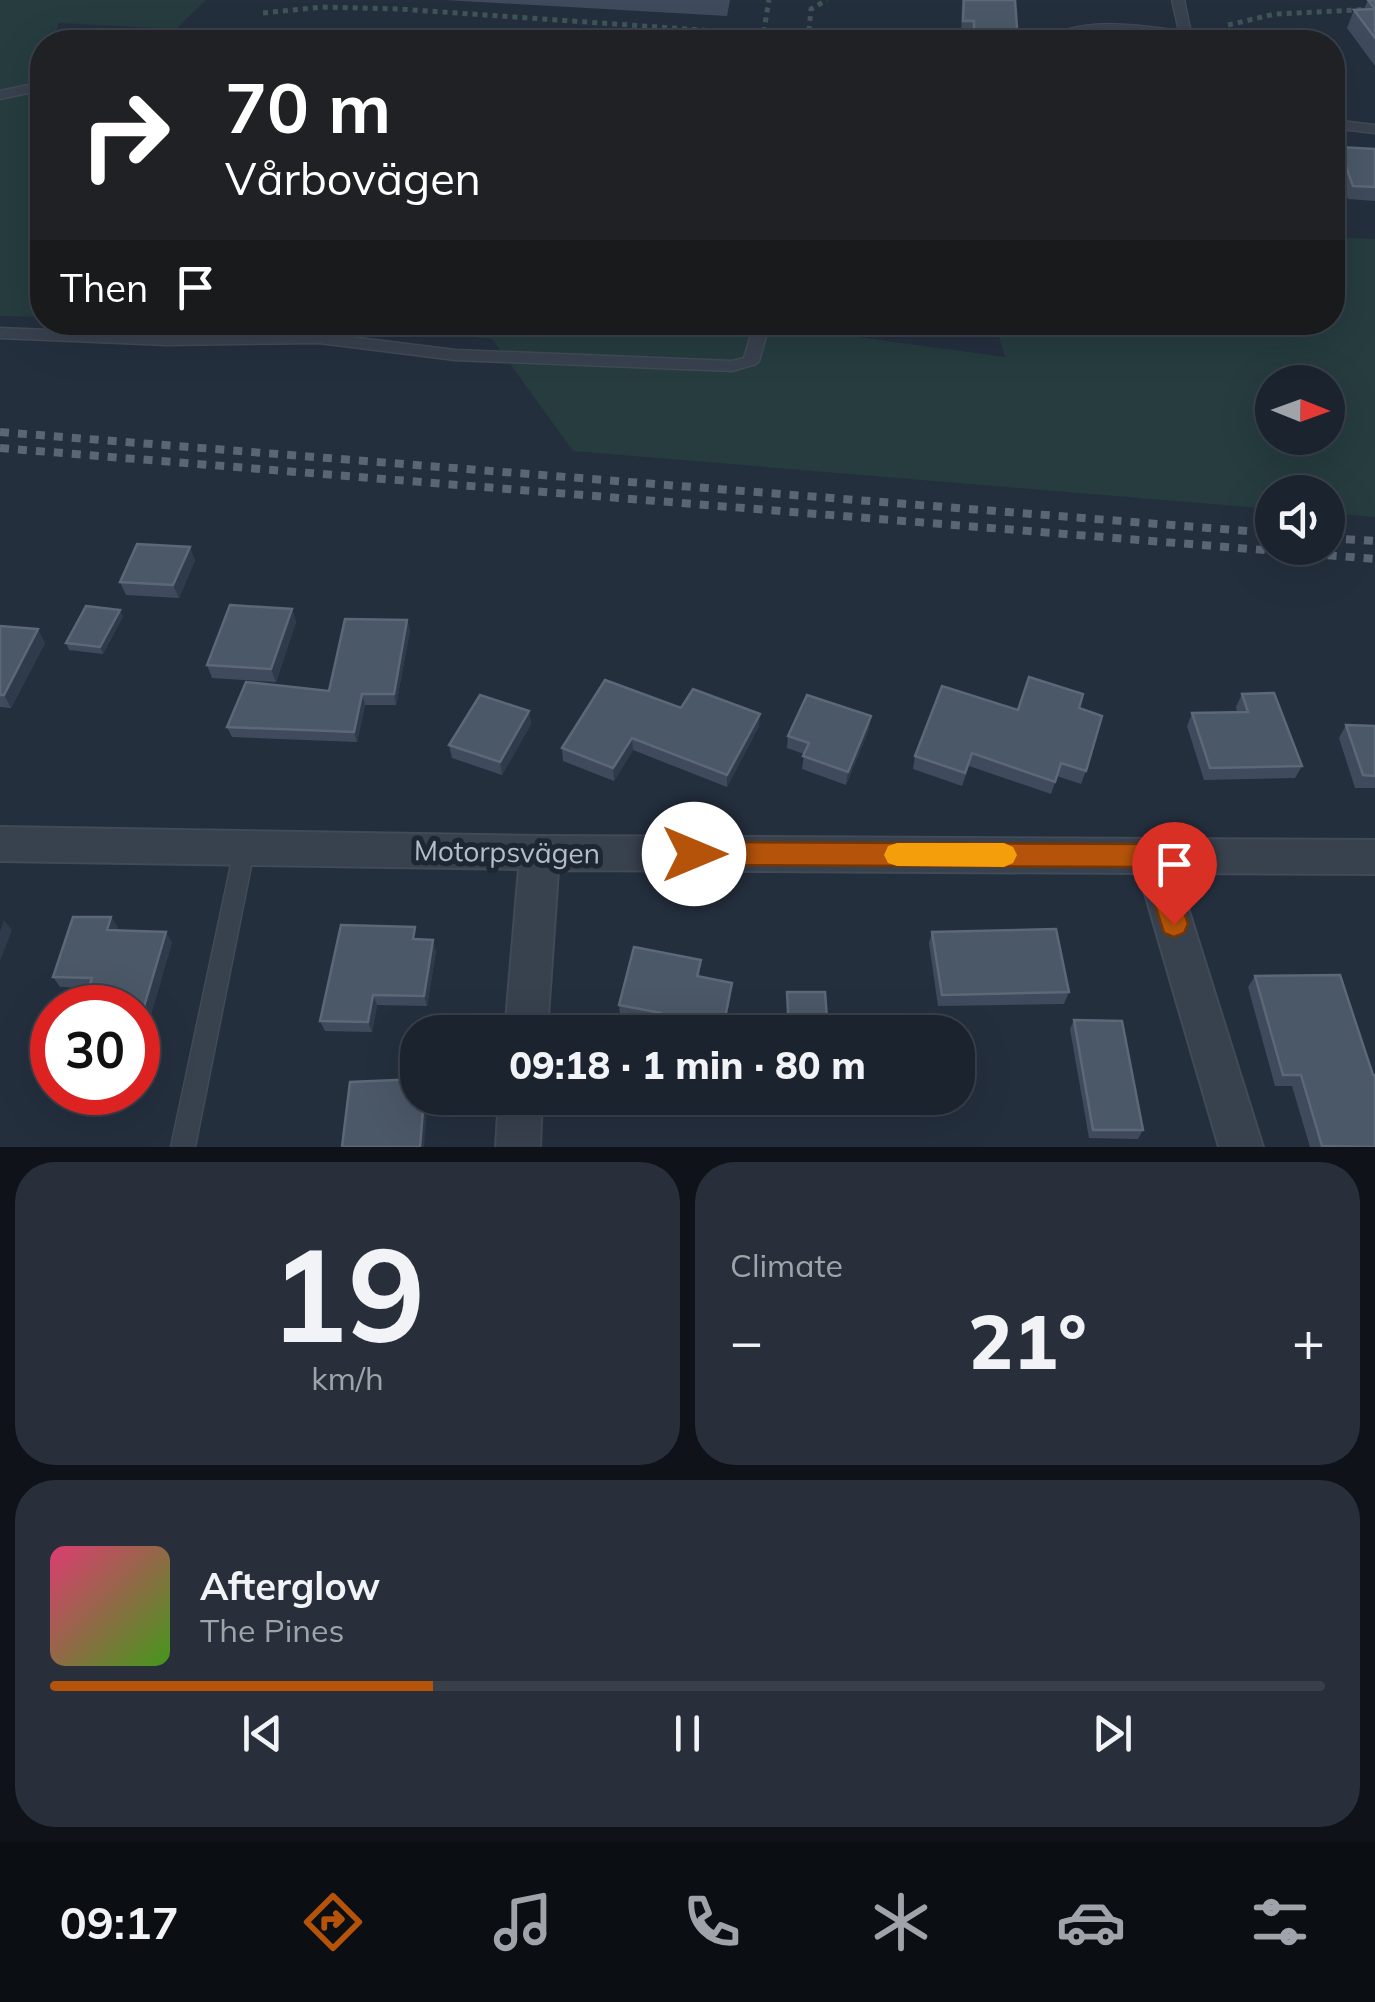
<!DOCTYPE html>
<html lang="en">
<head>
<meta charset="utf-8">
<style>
	:root { --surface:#1b232e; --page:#282f3a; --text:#f1f3f6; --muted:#a0a4aa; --line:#39404a; --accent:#b45309 }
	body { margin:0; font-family:Mulish,sans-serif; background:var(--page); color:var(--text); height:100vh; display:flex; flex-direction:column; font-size:38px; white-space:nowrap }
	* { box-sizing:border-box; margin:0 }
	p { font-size:32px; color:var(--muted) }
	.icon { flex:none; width:55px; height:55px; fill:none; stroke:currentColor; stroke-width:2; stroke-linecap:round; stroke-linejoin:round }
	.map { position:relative; height:1147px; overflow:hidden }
	.side { display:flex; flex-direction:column; gap:15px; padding:15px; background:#0f1319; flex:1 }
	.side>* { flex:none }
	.hud { position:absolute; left:30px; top:30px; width:1315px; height:305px; border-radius:40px; box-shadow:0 10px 40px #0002,0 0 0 2px var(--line); background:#202124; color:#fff; overflow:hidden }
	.needle { width:65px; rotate:91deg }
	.tools { position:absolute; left:1255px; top:365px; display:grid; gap:20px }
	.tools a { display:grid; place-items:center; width:90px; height:90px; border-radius:50%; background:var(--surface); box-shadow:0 10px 40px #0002,0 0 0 2px var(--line); font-size:50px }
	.speed { position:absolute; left:30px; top:985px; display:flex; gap:20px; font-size:50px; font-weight:700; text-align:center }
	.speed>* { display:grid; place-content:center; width:130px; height:130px; border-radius:50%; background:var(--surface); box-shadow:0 10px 40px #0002,0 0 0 2px var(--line); line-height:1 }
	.speed .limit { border:15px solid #d22; background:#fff; color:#111 }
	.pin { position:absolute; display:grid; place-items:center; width:85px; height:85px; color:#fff; margin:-102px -42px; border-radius:50% 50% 50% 0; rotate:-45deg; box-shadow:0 0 10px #0007 }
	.pin .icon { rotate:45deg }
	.me { position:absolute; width:110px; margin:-55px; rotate:90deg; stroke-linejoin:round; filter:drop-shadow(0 0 8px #0008) }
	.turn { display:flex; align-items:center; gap:35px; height:210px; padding:0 30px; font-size:45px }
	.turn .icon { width:130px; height:130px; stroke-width:2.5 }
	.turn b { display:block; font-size:70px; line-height:85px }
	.then { display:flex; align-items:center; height:95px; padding:0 30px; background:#0003; gap:20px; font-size:38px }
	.big { font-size:75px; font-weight:800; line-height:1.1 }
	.side .tile { flex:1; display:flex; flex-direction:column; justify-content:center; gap:15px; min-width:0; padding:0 35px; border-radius:40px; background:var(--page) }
	.side .dial { align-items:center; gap:0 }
	.dial b { font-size:130px; line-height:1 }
	.song { display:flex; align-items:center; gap:30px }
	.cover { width:120px; height:120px; border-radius:15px; background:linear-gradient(135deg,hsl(340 70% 55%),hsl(100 70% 35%)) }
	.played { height:10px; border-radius:5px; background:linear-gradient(90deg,var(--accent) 30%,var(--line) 30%) }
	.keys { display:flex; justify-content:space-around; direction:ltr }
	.heat { display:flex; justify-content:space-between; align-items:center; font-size:55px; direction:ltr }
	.side .tiles { flex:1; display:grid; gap:15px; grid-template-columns:1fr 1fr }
	.tile:last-child { grid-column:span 2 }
	.trip { position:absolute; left:400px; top:1015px; width:575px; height:100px; border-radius:40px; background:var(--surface); box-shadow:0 10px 40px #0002,0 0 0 2px var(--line); font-weight:800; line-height:100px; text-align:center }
	.dock { display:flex; height:160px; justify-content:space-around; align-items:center; background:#0b0e12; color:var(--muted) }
	.dock .icon { width:70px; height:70px }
	.dock .active { color:var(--accent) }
	.dock b { font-size:45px; color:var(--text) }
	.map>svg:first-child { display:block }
</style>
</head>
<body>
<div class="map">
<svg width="1375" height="1147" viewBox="0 0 1375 1147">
	<rect width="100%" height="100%" fill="#242f3e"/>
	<g fill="#263c3f" fill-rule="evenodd">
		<path d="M0 0H206L176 29 59 23 52 42H42V74L34 101 42 112V317L0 316Z"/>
		<path d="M1333 237 1375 239V517L1328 513V492H1272V509L573 451 492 339 338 323H782L784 327 1005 357 995 323 1332 322ZM1272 382H1328V438H1272Z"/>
	</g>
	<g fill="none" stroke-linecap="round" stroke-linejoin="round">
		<g stroke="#414a57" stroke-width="3">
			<g id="lane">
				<path d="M1172 0H1184L1191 33 1222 40 1223 42C1184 42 1145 31 1104 33 1083 33 1062 43 1042 42 1078 15 1138 25 1179 31Z"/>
				<path d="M42 82V90L0 99V91Z"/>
				<path d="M1332 120 1375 125V133L1332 128Z"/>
				<path d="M755 322H770L759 361 756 364 732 371 455 360 319 343 167 345 0 338V328L167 335 319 333 455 350 732 361 744 358Z"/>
				<path d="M245 837 252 840 255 846 195 1147H171L235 846 238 840Z"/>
			</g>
		</g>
		<g stroke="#414a57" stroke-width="4">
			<g id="street">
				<path d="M0 827 540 836 1375 840V874L1177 873 1263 1147H1219L1139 873 558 870 547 1032H505L519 869 0 861Z"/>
				<path d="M499 1098H542L540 1147H496Z"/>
			</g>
		</g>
		<g stroke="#3f5557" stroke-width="5" stroke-dasharray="5 5" stroke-linecap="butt">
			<path d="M263 13 322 7 399 9 874 42"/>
			<path d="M1228 25 1275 14 1375 9"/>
			<path d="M808 41 811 9 827 0"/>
			<path d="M762 42 769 0"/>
		</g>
		<use href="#lane" fill="#38414e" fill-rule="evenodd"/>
		<use href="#street" fill="#38414e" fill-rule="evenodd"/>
		<g stroke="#5a6575" stroke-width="8" stroke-dasharray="9 9" stroke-linecap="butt">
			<path d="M0 432 1272 533"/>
			<path d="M0 448 1375 559"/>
			<path d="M1328 538 1375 541"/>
		</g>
	</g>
	<g fill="#3f4b5c">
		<path d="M446 0H730L727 16Z"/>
		<path d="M962 0H1015L1018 42H971V38L961 37Z"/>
		<path d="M1368 0H1375V66L1347 28 1354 10 1364 9Z"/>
		<path d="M1339 147 1375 149V201L1348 199 1334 160Z"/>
		<path d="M195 560 179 598 126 595 120 582Z"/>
		<path d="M292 609 296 622 276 682 212 678 207 665Z"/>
		<path d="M123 616 103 654 69 650 66 643Z"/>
		<path d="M407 620 410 630 396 705H365L357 742 232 737 227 727 329 691Z"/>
		<path d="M0 626 45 643 11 708 0 707Z"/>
		<path d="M1242 694 1302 766 1295 778 1204 780 1187 726 1192 713 1237 712 1236 707Z"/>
		<path d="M681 708 759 726 727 787 633 750 614 781 563 761 562 748Z"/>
		<path d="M1079 708 1086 771 1081 784 1057 776 1051 794 969 766 962 786 913 769 915 756 1018 710Z"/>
		<path d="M529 711 531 724 502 775 452 758 449 745Z"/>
		<path d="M1346 725 1375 726V788H1355L1339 738Z"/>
		<path d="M869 729 846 785 802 769 804 754 787 748 788 736Z"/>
		<path d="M111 917 118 928 117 931 172 942 138 1059V1008L88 988 60 987 53 977Z"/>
		<path d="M932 932 1069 992 1064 1004 938 1006 929 943Z"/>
		<path d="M418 937V939L436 951 427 1006 377 1005 372 1032 325 1031 320 1021Z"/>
		<path d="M701 960 699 977 731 993 724 1032H657L659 1022 620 1014 619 1005Z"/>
		<path d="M1255 976 1373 1075 1375 1147H1310L1292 1086H1275L1248 987Z"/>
		<path d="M1074 1020 1143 1130 1138 1139 1089 1138 1070 1029Z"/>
		<path d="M56 1092H128L125 1102 63 1100Z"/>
	</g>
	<g fill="#2f3b4b">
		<path d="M190 547 195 560 179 598 173 585Z"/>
		<path d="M292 609 296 622 276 682 271 669Z"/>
		<path d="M120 610 123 616 103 654 100 647Z"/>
		<path d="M407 620 410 630 396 705 394 694Z"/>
		<path d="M38 629 45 643 11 708 4 695Z"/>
		<path d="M362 694 365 705 357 742 354 732Z"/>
		<path d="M529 711 531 724 502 775 500 762Z"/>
		<path d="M760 714 759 726 727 787V775Z"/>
		<path d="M871 716 869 729 846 785 848 772Z"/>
		<path d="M632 738 633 750 614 781 613 768Z"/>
		<path d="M111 917 118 928 114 941 107 930Z"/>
		<path d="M4 920 12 930 0 961V932Z"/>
		<path d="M166 932 172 942 138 1059V1027Z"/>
		<path d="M433 940 436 951 427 1006 424 996Z"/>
		<path d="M373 995 377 1005 372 1032 368 1022Z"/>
		<path d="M118 1092H128L125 1102Z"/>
		<path d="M424 1098H428L424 1147H420Z"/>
	</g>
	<g fill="#4b5868" stroke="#5c6777" stroke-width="2.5">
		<path d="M964 0H1015L1018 42H974V21H963Z"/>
		<path d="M1368 0H1375V38L1354 10 1375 9Z"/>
		<path d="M1339 147 1375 149V187L1353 186Z"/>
		<path d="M137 544 190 547 173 585 120 582Z"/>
		<path d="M230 605 292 609 271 669 207 665Z"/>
		<path d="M86 606 120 610 100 647 66 643Z"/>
		<path d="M345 619 407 620 394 694H362L354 732 227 727 246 682 329 691Z"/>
		<path d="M0 626 38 629 4 695H0Z"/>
		<path d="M1029 677 1083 694 1079 708 1102 716 1086 771 1061 763 1055 782 972 753 965 773 915 756 942 686 1018 710Z"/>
		<path d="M605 680 681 708 693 689 760 714 727 775 632 738 613 768 562 748Z"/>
		<path d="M1274 693 1302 766 1210 768 1192 713 1248 712 1242 694Z"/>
		<path d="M480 695 529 711 500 762 449 745Z"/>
		<path d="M807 695 871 716 848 772 803 756 809 743 788 736Z"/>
		<path d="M1346 725 1375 726V776L1363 775Z"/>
		<path d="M73 917H111L107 930 166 932 138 1027V1008H82L92 978 53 977Z"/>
		<path d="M341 925 415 927 413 939 433 940 424 996 373 995 368 1022 320 1021Z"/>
		<path d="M1056 929 1069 992 942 995 932 932Z"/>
		<path d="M634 947 701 960 697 976 732 983 722 1032H657L661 1013 619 1005Z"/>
		<path d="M1340 975 1373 1075H1375V1147L1322 1146 1301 1075H1283L1255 976Z"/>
		<path d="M787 992H825L828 1032H789Z"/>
		<path d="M1074 1020 1122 1021 1143 1130H1093Z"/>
		<path d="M418 1079V1098H424L420 1147H342L350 1082Z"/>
	</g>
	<path fill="#b45309" stroke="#753606" stroke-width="2.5" d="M694 842 1153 844 1162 847 1166 856 1188 924 1184 933 1174 937 1164 933 1143 867 694 865 684 862 680 854 684 845Z"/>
	<path fill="#f59e0b" d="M897 843H1004L1013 847 1017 855 1013 863 1004 867 897 866 888 863 884 855 888 846Z"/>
	<g text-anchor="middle" stroke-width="10" stroke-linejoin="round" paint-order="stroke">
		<g font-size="28" fill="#b4bcc9" stroke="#1d2633">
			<text transform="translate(507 852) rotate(1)" y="10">Motorpsvägen</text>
		</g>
	</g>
</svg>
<div class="tools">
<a><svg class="needle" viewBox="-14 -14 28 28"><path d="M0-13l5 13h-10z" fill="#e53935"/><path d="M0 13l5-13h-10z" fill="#a0a4aa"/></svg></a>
<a><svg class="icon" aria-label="sound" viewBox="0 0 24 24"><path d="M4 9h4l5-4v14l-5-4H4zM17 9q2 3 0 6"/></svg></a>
</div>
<div class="speed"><div class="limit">30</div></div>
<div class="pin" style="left:1174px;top:924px;background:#d93025"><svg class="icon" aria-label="arrive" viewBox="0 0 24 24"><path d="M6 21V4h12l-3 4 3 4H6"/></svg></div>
<svg class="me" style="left:694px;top:854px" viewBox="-20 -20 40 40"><circle r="19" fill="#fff"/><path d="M0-13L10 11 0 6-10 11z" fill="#b45309"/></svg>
<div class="trip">09:18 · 1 min · 80 m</div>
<div class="hud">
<div class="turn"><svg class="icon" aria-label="right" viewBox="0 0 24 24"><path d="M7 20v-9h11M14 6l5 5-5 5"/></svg><div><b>70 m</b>Vårbovägen</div></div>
<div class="then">Then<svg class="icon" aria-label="arrive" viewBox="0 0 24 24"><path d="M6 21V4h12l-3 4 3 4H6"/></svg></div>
</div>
</div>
<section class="side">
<div class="tiles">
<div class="tile dial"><b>19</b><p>km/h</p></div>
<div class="tile"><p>Climate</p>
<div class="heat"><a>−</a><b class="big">21°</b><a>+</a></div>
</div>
<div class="tile">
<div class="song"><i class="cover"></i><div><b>Afterglow</b><p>The Pines</p></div></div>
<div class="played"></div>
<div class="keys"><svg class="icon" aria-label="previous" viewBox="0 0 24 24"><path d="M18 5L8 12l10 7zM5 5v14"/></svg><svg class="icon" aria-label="pause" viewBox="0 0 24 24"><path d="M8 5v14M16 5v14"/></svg><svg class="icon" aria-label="next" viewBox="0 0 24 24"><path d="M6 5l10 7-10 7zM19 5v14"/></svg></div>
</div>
</div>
</section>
<nav class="dock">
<b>09:17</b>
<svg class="icon active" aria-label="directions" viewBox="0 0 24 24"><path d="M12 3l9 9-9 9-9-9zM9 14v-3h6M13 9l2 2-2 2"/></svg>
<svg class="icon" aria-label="music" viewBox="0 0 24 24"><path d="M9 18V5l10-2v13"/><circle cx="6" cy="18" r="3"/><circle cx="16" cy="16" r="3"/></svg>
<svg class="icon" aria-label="phone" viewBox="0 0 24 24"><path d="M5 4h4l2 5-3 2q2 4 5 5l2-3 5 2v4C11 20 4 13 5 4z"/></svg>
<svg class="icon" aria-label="climate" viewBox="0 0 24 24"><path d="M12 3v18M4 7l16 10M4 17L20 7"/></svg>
<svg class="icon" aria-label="car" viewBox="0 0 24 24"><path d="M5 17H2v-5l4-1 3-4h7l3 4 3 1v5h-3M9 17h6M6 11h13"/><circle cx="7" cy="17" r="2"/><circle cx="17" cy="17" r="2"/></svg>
<svg class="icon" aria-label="filters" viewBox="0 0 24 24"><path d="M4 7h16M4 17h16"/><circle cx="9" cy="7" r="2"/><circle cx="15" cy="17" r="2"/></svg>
</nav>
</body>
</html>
